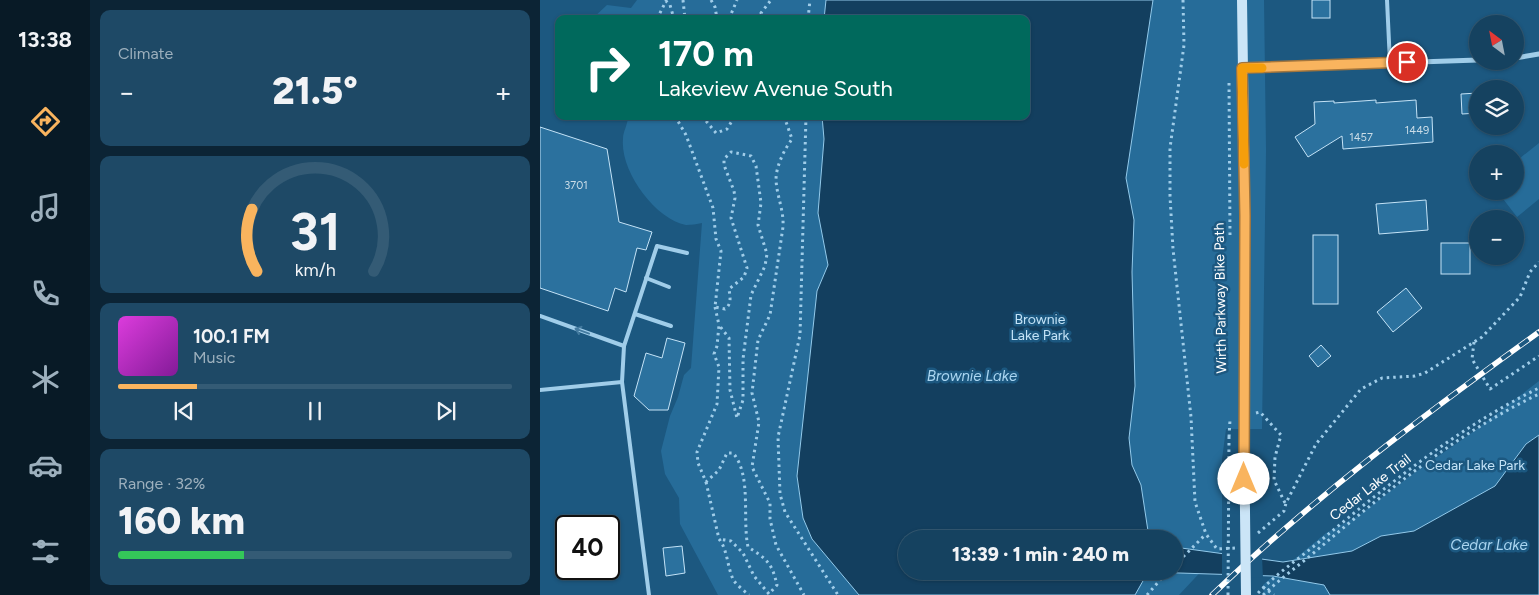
<!DOCTYPE html>
<html lang="en">
<head>
<meta charset="utf-8">
<style>
	:root { --surface:#154260; --page:#1e4966; --text:#f1f3f6; --muted:#9db0bd; --line:#345b75; --accent:#f9b45e }
	body { margin:0; font-family:Figtree,sans-serif; background:var(--page); color:var(--text); height:100vh; display:flex; flex-direction:column; font-size:19px; white-space:nowrap }
	* { box-sizing:border-box; margin:0 }
	p { font-size:16px; color:var(--muted) }
	.icon { flex:none; width:28px; height:28px; fill:none; stroke:currentColor; stroke-width:2; stroke-linecap:round; stroke-linejoin:round }
	.map { position:relative; flex:1; overflow:hidden }
	.details { display:flex; flex-direction:column; gap:10px; padding:10px; background:#0c2435; width:450px }
	.details>* { flex:none }
	.banner { position:absolute; left:15px; top:15px; width:475px; height:105px; border-radius:10px; box-shadow:0 1px 4px #0004,0 0 0 1px var(--line); background:#00695c; color:#fff; overflow:hidden }
	.needle { width:32px; rotate:328deg }
	.buttons { position:absolute; left:929px; top:15px; display:grid; gap:10px }
	.buttons a { display:grid; place-items:center; width:55px; height:55px; border-radius:50%; background:var(--surface); box-shadow:0 1px 4px #0004,0 0 0 1px var(--line); font-size:25px }
	.speed { position:absolute; left:15px; top:515px; display:flex; gap:10px; font-size:25px; font-weight:700; text-align:center }
	.speed>* { display:grid; place-content:center; width:65px; height:65px; border-radius:50%; background:var(--surface); box-shadow:0 1px 4px #0004,0 0 0 1px var(--line); line-height:1 }
	.speed .limit { border:2px solid #111; border-radius:8px; background:#fff; color:#111 }
	.pin { position:absolute; display:grid; place-items:center; width:42px; height:42px; color:#fff; margin:-21px; border:2px solid #fff; border-radius:50%; box-shadow:0 1px 5px #0007 }
	.me { position:absolute; width:55px; margin:-28px; rotate:0deg; stroke-linejoin:round; filter:drop-shadow(0 0 4px #0008) }
	.turn { display:flex; align-items:center; gap:18px; height:105px; padding:0 20px; font-size:22px }
	.turn .icon { width:65px; height:65px; stroke-width:2.5 }
	.turn b { display:block; font-size:35px; line-height:42px }
	.big { font-size:38px; font-weight:800; line-height:1.1 }
	.details .widget { flex:1; display:flex; flex-direction:column; justify-content:center; gap:8px; min-width:0; padding:0 18px; border-radius:10px; background:var(--page) }
	.details .dial { align-items:center; gap:0 }
	.dial svg { height:130px; overflow:visible; fill:none; stroke:var(--line); stroke-width:7; stroke-linecap:round; text-anchor:middle }
	.dial text { fill:var(--text); stroke:none }
	.song { display:flex; align-items:center; gap:15px }
	.cover { width:60px; height:60px; border-radius:8px; background:linear-gradient(135deg,hsl(300 70% 55%),hsl(290 70% 35%)) }
	.played { height:5px; border-radius:2px; background:linear-gradient(90deg,var(--accent) 20%,var(--line) 20%) }
	.keys { display:flex; justify-content:space-around; direction:ltr }
	.heat { display:flex; justify-content:space-between; align-items:center; font-size:28px; direction:ltr }
	.charge { height:8px; border-radius:4px; background:linear-gradient(90deg,#34c759 32%,var(--line) 0) }
	.trip { position:absolute; left:358px; top:530px; width:285px; height:50px; border-radius:25px; background:var(--surface); box-shadow:0 1px 4px #0004,0 0 0 1px var(--line); font-weight:800; line-height:50px; text-align:center }
	main { display:flex; flex:1; min-height:0 }
	.tab-bar { display:flex; flex-direction:column; width:90px; justify-content:space-around; align-items:center; background:#081a26; color:var(--muted) }
	.tab-bar .icon { width:35px; height:35px }
	.tab-bar .active { color:var(--accent) }
	.tab-bar b { font-size:22px; color:var(--text) }
	.map>svg:first-child { display:block }
</style>
</head>
<body>
<main>
<nav class="tab-bar">
<b>13:38</b>
<svg class="icon active" aria-label="directions" viewBox="0 0 24 24"><path d="M12 3l9 9-9 9-9-9zM9 14v-3h6M13 9l2 2-2 2"/></svg>
<svg class="icon" aria-label="music" viewBox="0 0 24 24"><path d="M9 18V5l10-2v13"/><circle cx="6" cy="18" r="3"/><circle cx="16" cy="16" r="3"/></svg>
<svg class="icon" aria-label="phone" viewBox="0 0 24 24"><path d="M5 4h4l2 5-3 2q2 4 5 5l2-3 5 2v4C11 20 4 13 5 4z"/></svg>
<svg class="icon" aria-label="climate" viewBox="0 0 24 24"><path d="M12 3v18M4 7l16 10M4 17L20 7"/></svg>
<svg class="icon" aria-label="car" viewBox="0 0 24 24"><path d="M5 17H2v-5l4-1 3-4h7l3 4 3 1v5h-3M9 17h6M6 11h13"/><circle cx="7" cy="17" r="2"/><circle cx="17" cy="17" r="2"/></svg>
<svg class="icon" aria-label="filters" viewBox="0 0 24 24"><path d="M4 7h16M4 17h16"/><circle cx="9" cy="7" r="2"/><circle cx="15" cy="17" r="2"/></svg>
</nav>
<section class="details">
<div class="widget"><p>Climate</p>
<div class="heat"><a>−</a><b class="big">21.5°</b><a>+</a></div>
</div>
<div class="widget dial"><svg viewBox="0 0 100 80">
<path d="M14 69A42 42 0 1 1 86 69"/>
<path d="M14 69A42 42 0 0 1 11 31" stroke="#f9b45e"/>
<text x="50" y="56" font-size="32" font-weight="700">31</text>
<text x="50" y="72" font-size="11">km/h</text>
</svg></div>
<div class="widget">
<div class="song"><i class="cover"></i><div><b>100.1 FM</b><p>Music</p></div></div>
<div class="played"></div>
<div class="keys"><svg class="icon" aria-label="previous" viewBox="0 0 24 24"><path d="M18 5L8 12l10 7zM5 5v14"/></svg><svg class="icon" aria-label="pause" viewBox="0 0 24 24"><path d="M8 5v14M16 5v14"/></svg><svg class="icon" aria-label="next" viewBox="0 0 24 24"><path d="M6 5l10 7-10 7zM19 5v14"/></svg></div>
</div>
<div class="widget"><p>Range · 32%</p><b class="big">160 km</b><div class="charge"></div></div>
</section>
<div class="map">
<svg width="999" height="595" viewBox="0 0 999 595">
	<rect width="100%" height="100%" fill="#1c5880"/>
	<g fill="#266c99" fill-rule="evenodd">
		<path d="M97 0H724L726 150 722 429H686L682 459V549L639 595H178L140 524 139 498 125 474 121 451 130 416 138 397 144 375 151 368 162 223C157 224 151 225 146 225 115 219 80 171 83 139 83 131 88 125 88 116H486V19H52L67 5 91 8ZM366 539H634V571H366Z"/>
		<path d="M999 143V199L977 217 957 191H975V162Z"/>
		<path d="M999 381V435L986 444 955 486 874 531 841 536 812 551 751 562 786 533 818 516 870 476 933 432Z"/>
		<path d="M733 576 784 585 790 595H724L723 585Z"/>
	</g>
	<path fill="#133f5f" stroke="#93caeb" d="M286 0H613L586 178 594 220 592 272 595 386 589 438 592 465 601 485 608 531 613 539H366V571H634V547L743 562 812 551 841 536 874 531 955 486 986 444 999 435V595H790L784 585 733 576 608 572 595 595H319L272 539 263 518 257 476 277 291 288 265 278 213 284 139 282 116H486V19H284Z"/>
	<path fill="#1c5880" d="M682 551 722 557 723 578 682 577Z"/>
	<g fill="#2b719e" stroke="#c4e3f7">
		<rect x="772" y="0" width="18" height="18"/>
		<path d="M938 93V113L922 114 921 94Z"/>
		<path d="M836 100V103L876 100 877 118 892 117 893 142 803 149 802 136 768 157 755 137 775 124 774 102 794 101V103Z"/>
		<path d="M0 127 67 149 79 222 112 232 106 250 97 248 86 292 75 288 68 311 0 288Z"/>
		<path d="M886 200 888 230 839 234 836 204Z"/>
		<rect x="773" y="235" width="25" height="69"/>
		<rect x="901" y="243" width="29" height="31"/>
		<path d="M866 288 882 308 853 332 837 312Z"/>
		<path d="M127 338 145 343 128 410H109L94 396 106 353 122 358Z"/>
		<path d="M781 345 791 356 778 367 769 356Z"/>
		<path d="M142 546 145 573 126 576 123 548Z"/>
	</g>
	<g fill="none" stroke-linecap="round" stroke-linejoin="round">
		<g stroke="#a0cde9" stroke-width="3" stroke-dasharray="2.5 4" stroke-linecap="butt">
			<path d="M143 0 145 19"/>
			<path d="M171 0 175 7 177 19"/>
			<path d="M643 0 644 45 630 148V196L633 249 651 417 655 502 666 534 677 549 695 548"/>
			<path d="M117 19 126 1 130 5 134 19"/>
			<path d="M189 19 197 0"/>
			<path d="M225 19 221 13 231 0"/>
			<path d="M268 19 270 0"/>
			<path d="M689 83 690 237"/>
			<path d="M135 116 146 135 173 208 176 239 181 251 175 307 185 309C192 304 190 297 189 289L204 277 207 268 191 218 195 198 194 191 184 165V159L191 152 211 156 216 166 221 203 218 225 227 254 225 266 211 295 203 359V400L197 418 190 390 189 338 179 325 177 346 174 354 179 367 177 404 157 452 158 463 166 482 179 470 187 453H193C212 475 202 519 208 547 227 559 232 563 237 585L229 594 214 576 203 553 191 541 179 539C188 550 187 568 194 581 198 586 204 591 209 595"/>
			<path d="M162 116 176 133 187 129 195 116"/>
			<path d="M244 116 252 139C244 150 236 166 236 180 237 197 244 210 243 227L230 315 218 340 212 393 219 422 212 467 230 503V519L236 545 264 595"/>
			<path d="M266 116 260 335 238 437 240 494 245 512 298 595"/>
			<path d="M175 307 179 325"/>
			<path d="M934 342 932 359 950 389 999 356"/>
			<path d="M716 413 720 412 741 435 735 457 734 480 745 503"/>
			<path d="M689 437 690 420"/>
			<path d="M166 482 179 539"/>
			<path d="M718 533 744 511 746 503 776 444 821 389 842 378 875 376 885 373 942 337 980 297 990 272 999 262"/>
			<path d="M634 566 666 534"/>
			<path d="M723 587 734 595"/>
			<path d="M718 593C738 572 763 556 785 537 851 482 921 426 999 388"/>
			<path d="M607 595 628 571"/>
			<path d="M723 595C740 579 758 566 776 551 844 493 917 433 999 394"/>
		</g>
		<g stroke="#a0cde9" stroke-width="4">
			<path d="M847 0 850 63"/>
			<path d="M106 278 129 287"/>
			<path d="M95 314 131 326"/>
			<path d="M0 316 84 346"/>
			<path d="M0 390 82 382"/>
			<path d="M109 595 82 382 84 346 117 246 147 253"/>
		</g>
		<g stroke="#a0cde9" stroke-width="5">
			<path d="M975 58 999 54"/>
			<path d="M703 68 938 60"/>
		</g>
		<path stroke="#cbe5f7" stroke-width="10" d="M702 0 705 216 704 428"/>
		<g stroke="#fff" stroke-width="5.5">
			<path id="rail" d="M672 595C773 498 885 414 999 332"/>
		</g>
		<use href="#rail" stroke="#1c5880" stroke-width="4" stroke-dasharray="11" stroke-linecap="butt"/>
		<path stroke="#a0cde9" stroke-width="3" stroke-dasharray="2.5 4" stroke-linecap="butt" d="M688 595 689 437"/>
		<path stroke="#cbe5f7" stroke-width="10" d="M704 428 706 595"/>
	</g>
	<defs><path id="oneway-shaft" d="M-6 0H5M1.5-3L5.5 0L1.5 3" fill="none" stroke-width="1.6" stroke-linecap="round" stroke-linejoin="round" transform="scale(1.25)"/></defs>
	<use stroke="#447ba0" href="#oneway-shaft" transform="translate(42 331) rotate(-160)"/>
	<g fill="none" stroke-linecap="round" stroke-linejoin="round">
		<g stroke="#a2753d" stroke-width="12">
			<path id="route" d="M704 479 705 216 702 68 867 62"/>
		</g>
		<use href="#route" stroke="#f9b45e" stroke-width="9"/>
		<path stroke="#f59e0b" stroke-width="9" d="M704 164 702 68H722"/>
	</g>
	<g text-anchor="middle" stroke-width="5" stroke-linejoin="round" paint-order="stroke">
		<g font-size="11" fill="#cadce7">
			<text x="877" y="134">1449</text>
			<text x="821" y="141">1457</text>
			<text x="36" y="189">3701</text>
		</g>
		<g font-size="14" fill="#fff" stroke="#1c5880">
			<text transform="translate(680 298) rotate(-91)" y="5">Wirth Parkway Bike Path</text>
			<text transform="translate(830 487) rotate(-38)" y="5">Cedar Lake Trail</text>
		</g>
		<g font-size="14" fill="#c4e3f7" stroke="#1c5880">
			<text x="500" y="324">Brownie<tspan x="500" dy="16">Lake Park</tspan></text>
			<text x="935" y="470">Cedar Lake Park</text>
		</g>
		<g font-size="15" font-style="italic" fill="#abd6f1" stroke="#1c5880">
			<text x="432" y="381">Brownie Lake</text>
			<text x="949" y="550">Cedar Lake</text>
		</g>
	</g>
</svg>
<div class="buttons">
<a><svg class="needle" viewBox="-14 -14 28 28"><path d="M0-13l5 13h-10z" fill="#e53935"/><path d="M0 13l5-13h-10z" fill="#9db0bd"/></svg></a>
<a><svg class="icon" aria-label="layers" viewBox="0 0 24 24"><path d="M12 4l9 5-9 5-9-5zM3 14l9 5 9-5"/></svg></a>
<a>+</a>
<a>−</a>
</div>
<div class="speed"><div class="limit">40</div></div>
<div class="pin" style="left:867px;top:62px;background:#d93025"><svg class="icon" aria-label="arrive" viewBox="0 0 24 24"><path d="M6 21V4h12l-3 4 3 4H6"/></svg></div>
<svg class="me" style="left:704px;top:479px" viewBox="-20 -20 40 40"><circle r="19" fill="#fff"/><path d="M0-13L10 11 0 6-10 11z" fill="#f9b45e"/></svg>
<div class="trip">13:39 · 1 min · 240 m</div>
<div class="banner">
<div class="turn"><svg class="icon" aria-label="right" viewBox="0 0 24 24"><path d="M7 20v-9h11M14 6l5 5-5 5"/></svg><div><b>170 m</b>Lakeview Avenue South</div></div>
</div>
</div>
</main>
</body>
</html>
